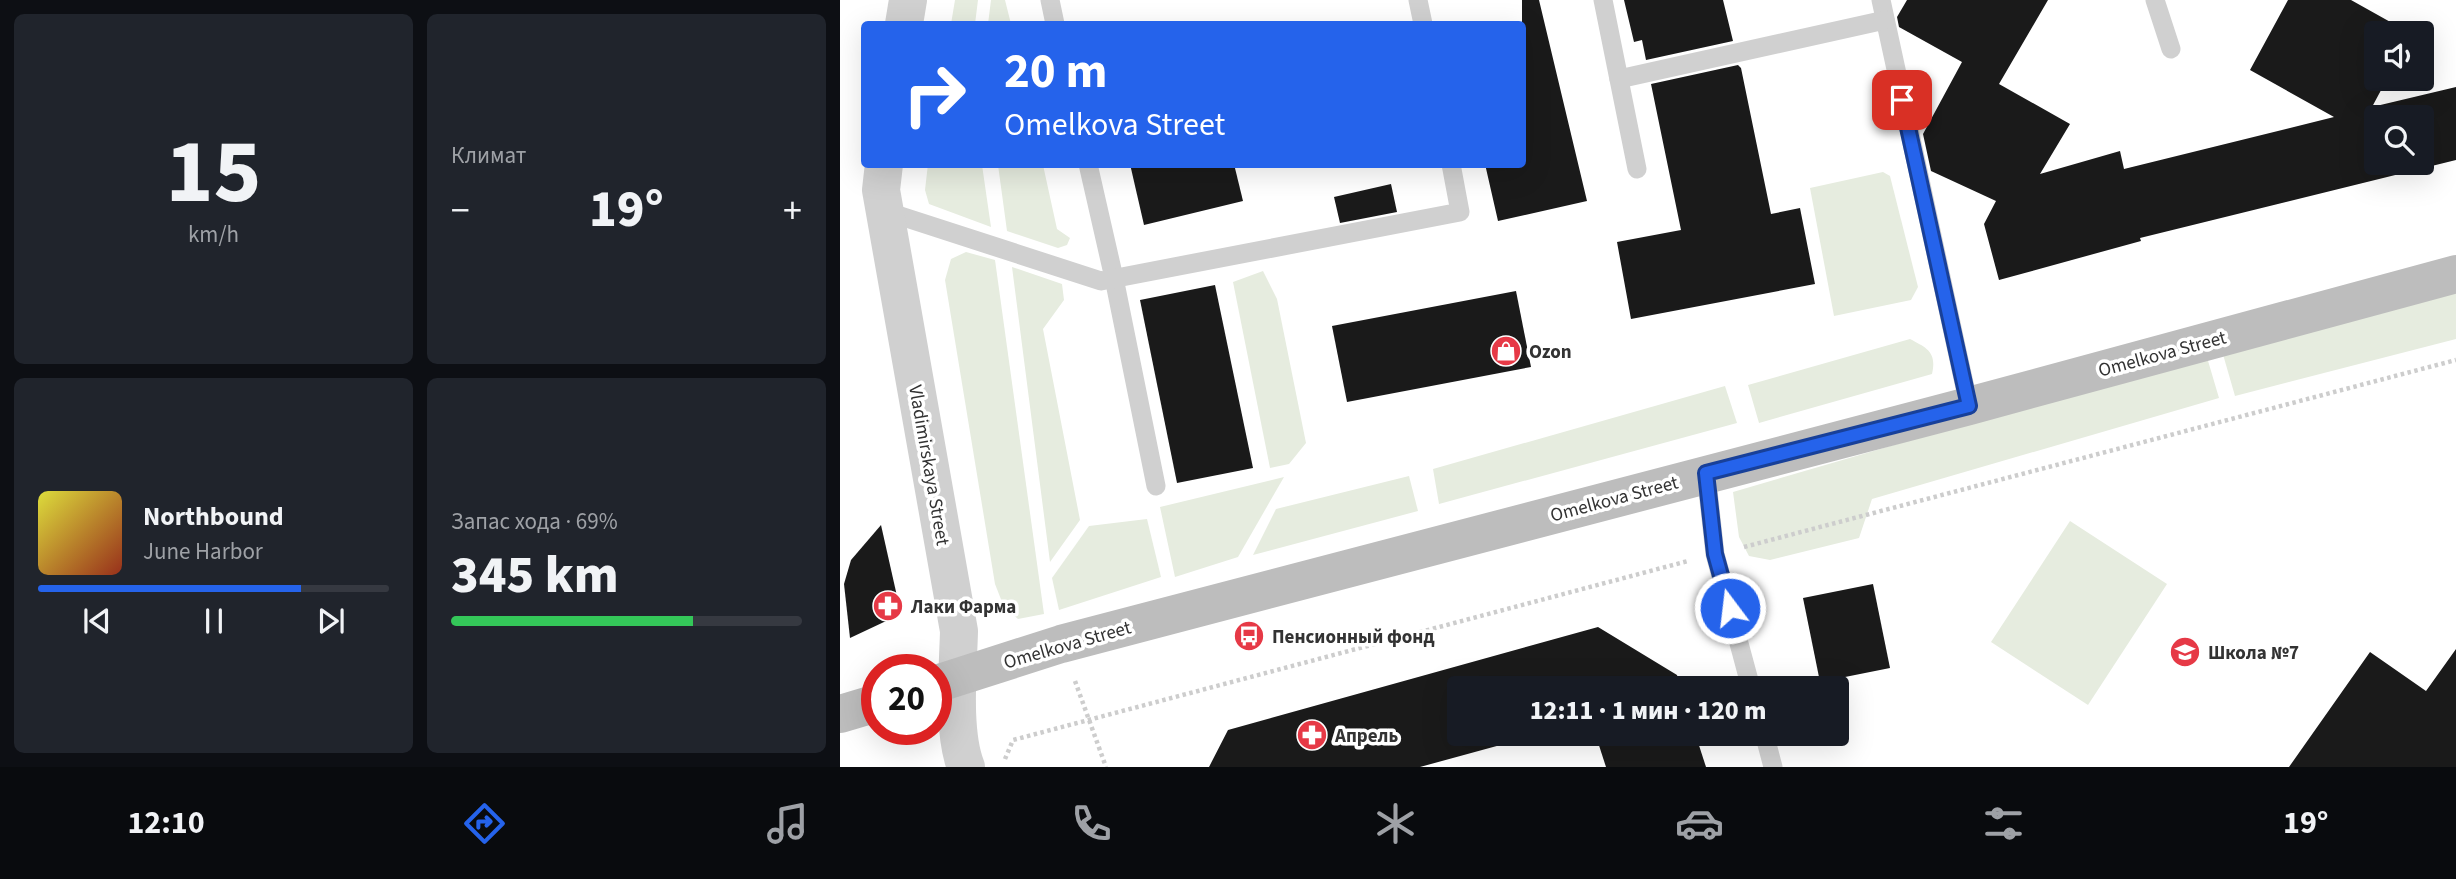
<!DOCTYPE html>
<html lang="ru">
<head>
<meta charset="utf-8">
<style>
	:root { --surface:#171b24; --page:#20242c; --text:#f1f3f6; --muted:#9ea1a6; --line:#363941; --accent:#2563eb }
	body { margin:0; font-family:"Source Sans 3",sans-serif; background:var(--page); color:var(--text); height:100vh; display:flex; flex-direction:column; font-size:26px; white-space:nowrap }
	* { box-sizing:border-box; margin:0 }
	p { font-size:23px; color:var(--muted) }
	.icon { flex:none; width:38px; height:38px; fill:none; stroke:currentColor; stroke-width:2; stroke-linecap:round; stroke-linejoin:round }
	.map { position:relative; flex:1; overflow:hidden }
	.side { display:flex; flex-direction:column; gap:14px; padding:14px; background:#0d0f14; width:840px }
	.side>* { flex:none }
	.top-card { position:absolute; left:21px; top:21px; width:665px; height:147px; border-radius:7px; box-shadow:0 7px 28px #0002; background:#2563eb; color:#fff; overflow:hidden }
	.controls { position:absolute; left:1524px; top:21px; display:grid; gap:14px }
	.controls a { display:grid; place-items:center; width:70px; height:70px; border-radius:7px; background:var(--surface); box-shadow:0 7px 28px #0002; font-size:35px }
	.speed { position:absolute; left:21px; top:654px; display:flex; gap:14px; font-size:35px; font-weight:700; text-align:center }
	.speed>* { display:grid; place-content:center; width:91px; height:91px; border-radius:50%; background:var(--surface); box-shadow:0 7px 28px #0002; line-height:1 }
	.speed .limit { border:10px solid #d22; background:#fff; color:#111 }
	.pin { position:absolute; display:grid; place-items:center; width:60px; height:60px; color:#fff; margin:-30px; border-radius:14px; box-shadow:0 4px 10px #0006 }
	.me { position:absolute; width:77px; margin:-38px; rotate:345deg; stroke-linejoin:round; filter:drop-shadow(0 0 5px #0008) }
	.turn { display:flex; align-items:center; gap:24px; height:147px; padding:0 28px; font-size:32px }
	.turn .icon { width:91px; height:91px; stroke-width:2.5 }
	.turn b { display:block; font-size:49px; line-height:60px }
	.big { font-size:52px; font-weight:800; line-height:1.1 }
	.side .tile { flex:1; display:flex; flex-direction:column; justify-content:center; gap:10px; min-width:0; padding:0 24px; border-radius:10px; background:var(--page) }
	.side .dial { align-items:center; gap:0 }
	.dial b { font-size:91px; line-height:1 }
	.song { display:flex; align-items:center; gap:21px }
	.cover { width:84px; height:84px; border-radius:10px; background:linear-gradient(135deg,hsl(60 70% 55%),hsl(10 70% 35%)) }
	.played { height:7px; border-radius:4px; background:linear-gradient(90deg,var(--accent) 75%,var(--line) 75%) }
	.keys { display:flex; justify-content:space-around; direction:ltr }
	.heat { display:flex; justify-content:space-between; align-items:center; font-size:38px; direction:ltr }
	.charge { height:10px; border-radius:5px; background:linear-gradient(90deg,#34c759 69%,var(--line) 0) }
	.side .tiles { flex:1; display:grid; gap:14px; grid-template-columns:repeat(2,1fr) }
	.trip { position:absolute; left:607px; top:676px; width:402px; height:70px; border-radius:7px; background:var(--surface); box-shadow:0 7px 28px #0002; font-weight:800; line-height:70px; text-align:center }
	.tabs { display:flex; height:112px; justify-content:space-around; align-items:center; background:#090b0e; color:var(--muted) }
	.tabs .icon { width:49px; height:49px }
	.tabs .current { color:var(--accent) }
	.tabs b { font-size:32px; color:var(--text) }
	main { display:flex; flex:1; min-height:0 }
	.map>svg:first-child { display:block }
</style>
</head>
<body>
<main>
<section class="side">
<div class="tiles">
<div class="tile dial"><b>15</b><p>km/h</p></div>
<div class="tile"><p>Климат</p>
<div class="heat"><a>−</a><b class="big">19°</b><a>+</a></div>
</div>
<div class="tile">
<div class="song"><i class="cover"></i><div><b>Northbound</b><p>June Harbor</p></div></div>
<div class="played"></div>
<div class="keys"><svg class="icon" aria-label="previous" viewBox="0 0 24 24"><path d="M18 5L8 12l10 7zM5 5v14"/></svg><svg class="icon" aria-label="pause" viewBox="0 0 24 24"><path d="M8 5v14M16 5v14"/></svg><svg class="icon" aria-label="next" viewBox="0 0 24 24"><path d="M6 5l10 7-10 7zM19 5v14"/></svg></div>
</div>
<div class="tile"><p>Запас хода · 69%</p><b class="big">345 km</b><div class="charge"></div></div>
</div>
</section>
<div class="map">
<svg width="1616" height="767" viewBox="0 0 1616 767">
	<rect width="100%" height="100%" fill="#fff"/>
	<g fill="#e6ecdf">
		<path d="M115 0H138L135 24H111Z"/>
		<path d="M151 0H165L171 24H148Z"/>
		<path d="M88 164 115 168 116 165H142L151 227 89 204 85 190Z"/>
		<path d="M158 165H203L217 229 230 238 227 245 218 248 167 231Z"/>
		<path d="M1043 172 1050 176 1078 287 1071 300 994 316 970 188Z"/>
		<path d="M126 252 155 260 204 614 178 619 164 607 155 584 105 280 111 259Z"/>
		<path d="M172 267 222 284 224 300 203 329 240 520 210 562Z"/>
		<path d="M423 271 437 299 466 443 449 464 430 468 393 282Z"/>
		<path d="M1616 293V339L1395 396 1382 351Z"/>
		<path d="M1070 339C1087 348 1097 352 1092 374L919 423 908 385Z"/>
		<path d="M1366 354 1379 398 1032 499 1019 538 930 560 909 556 899 537 893 492Z"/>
		<path d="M885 386 897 423 599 504 593 469Z"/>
		<path d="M569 476 578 511 413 555 436 509Z"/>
		<path d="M444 477 398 557 335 577 320 507Z"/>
		<path d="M307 519 321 577 219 610 212 578 249 526Z"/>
		<path d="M1230 521 1327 584 1248 705 1151 642Z"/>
	</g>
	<g fill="#1a1a1a" fill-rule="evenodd">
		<path d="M682 0H699L747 201 658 221 645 164H682Z"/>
		<path d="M784 0H883L893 41 806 60 802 40 794 42Z"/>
		<path d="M1067 0H1208L1159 84 1230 124 1200 174 1280 151 1284 169 1494 117 1410 70 1448 0H1511L1570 33H1536V79H1547L1532 107 1616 87V160L1300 238 1301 241 1159 280 1144 224 1156 201 1091 171 1083 134 1122 62 1059 27 1057 17ZM1536 117H1582V163H1536Z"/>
		<path d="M898 65 901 68 931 214 960 208 975 284 791 319 777 242 841 230 811 84Z"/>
		<path d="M290 164H394L403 201 304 225Z"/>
		<path d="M551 184 557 212 500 223 494 197Z"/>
		<path d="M375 285 413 468 337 483 300 300Z"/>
		<path d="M676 291 691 367 507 402 492 326Z"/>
		<path d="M41 525 61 614 10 638 4 584 11 560Z"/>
		<path d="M1033 584 1050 668 980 682 963 598Z"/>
		<path d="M758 627 837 675 841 688H620V733H704L580 767H369L388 730Z"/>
		<path d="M1616 649V767H1449L1530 652 1586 691Z"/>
		<path d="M755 733H855L866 767H766Z"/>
	</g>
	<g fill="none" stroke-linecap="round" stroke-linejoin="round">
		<g stroke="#cdcdcd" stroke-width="4.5" stroke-dasharray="3.5 3.5" stroke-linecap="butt">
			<path d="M904 547 1616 360"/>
			<path d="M235 681 266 767"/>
			<path d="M165 759 173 740 848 561"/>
		</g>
		<g stroke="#d0d0d0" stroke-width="19">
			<path d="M210 0 215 24"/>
			<path d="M578 0 583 24"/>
			<path d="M763 0 797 169"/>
			<path d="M1041 0 1129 406"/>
			<path d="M1315 0 1331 49"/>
			<path d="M779 79 1045 20"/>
			<path d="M248 164 274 278 316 486"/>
			<path d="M45 211 261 281 620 212 611 164"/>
			<path d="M866 473 875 554 911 688"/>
			<path d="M924 733 933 767"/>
		</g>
		<g stroke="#d0d0d0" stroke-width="38">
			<path d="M64 24 68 0"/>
			<path d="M44 164 41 190 119 631C118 670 112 732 126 767"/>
		</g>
		<g stroke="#bdbdbd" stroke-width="38">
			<path d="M96 684 221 644 1129 406 1616 274"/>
			<path d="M0 714 37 703"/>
		</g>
	</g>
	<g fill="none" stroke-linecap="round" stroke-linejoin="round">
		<g stroke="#184099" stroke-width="18">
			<path id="route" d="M890 608 875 554 866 473 1129 406 1062 100"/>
		</g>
		<use href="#route" stroke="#2563eb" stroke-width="12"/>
	</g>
	<defs>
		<g id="shop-disc" transform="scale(1.575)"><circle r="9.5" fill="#e63946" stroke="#fff"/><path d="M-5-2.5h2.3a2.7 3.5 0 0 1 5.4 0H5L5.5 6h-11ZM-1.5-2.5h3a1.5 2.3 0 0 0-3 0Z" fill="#fff"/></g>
		<g id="pharmacy-disc" transform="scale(1.575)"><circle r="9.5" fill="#e63946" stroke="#fff"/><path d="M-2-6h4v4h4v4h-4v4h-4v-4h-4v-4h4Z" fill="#fff"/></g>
		<g id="bus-disc" transform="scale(1.575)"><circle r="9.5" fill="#e63946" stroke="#fff"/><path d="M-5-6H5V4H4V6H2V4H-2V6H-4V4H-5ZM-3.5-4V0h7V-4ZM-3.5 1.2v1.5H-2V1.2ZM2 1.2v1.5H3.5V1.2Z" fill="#fff"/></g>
		<g id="school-disc" transform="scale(1.575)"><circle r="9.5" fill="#e63946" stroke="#fff"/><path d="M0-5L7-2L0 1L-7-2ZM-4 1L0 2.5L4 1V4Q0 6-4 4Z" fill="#fff"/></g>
	</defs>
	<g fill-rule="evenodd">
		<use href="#shop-disc" x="666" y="351"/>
		<use href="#pharmacy-disc" x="48" y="606"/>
		<use href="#bus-disc" x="409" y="636"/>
		<use href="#school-disc" x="1345" y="652"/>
		<use href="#pharmacy-disc" x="472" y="735"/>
	</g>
	<g text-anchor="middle" stroke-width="7" stroke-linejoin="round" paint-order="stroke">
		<g font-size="19" font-weight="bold" fill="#333" stroke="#fff" text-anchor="start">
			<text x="689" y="358">Ozon</text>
			<text x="71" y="613">Лаки Фарма</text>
			<text x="432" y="643">Пенсионный фонд</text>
			<text x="1368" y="659">Школа №7</text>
			<text x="495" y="742">Апрель</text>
		</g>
		<g font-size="19" fill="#333" stroke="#fff">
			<text transform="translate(1322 353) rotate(-15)" y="7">Omelkova Street</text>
			<text transform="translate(90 465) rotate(80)" y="7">Vladimirskaya Street</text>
			<text transform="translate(774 498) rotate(-15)" y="7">Omelkova Street</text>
			<text transform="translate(227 644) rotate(-16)" y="7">Omelkova Street</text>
		</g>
	</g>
</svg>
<div class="controls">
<a><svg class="icon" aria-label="sound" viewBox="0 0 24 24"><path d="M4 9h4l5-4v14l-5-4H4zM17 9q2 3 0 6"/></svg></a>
<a><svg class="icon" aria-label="search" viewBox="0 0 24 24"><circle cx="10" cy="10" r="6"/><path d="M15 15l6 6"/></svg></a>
</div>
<div class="speed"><div class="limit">20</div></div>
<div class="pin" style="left:1062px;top:100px;background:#d93025"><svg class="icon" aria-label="arrive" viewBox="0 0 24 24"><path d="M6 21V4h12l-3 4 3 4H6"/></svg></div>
<svg class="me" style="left:890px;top:608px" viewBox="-20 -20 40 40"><circle r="17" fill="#2563eb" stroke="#fff" stroke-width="3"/><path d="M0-11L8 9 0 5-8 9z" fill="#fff"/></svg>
<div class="trip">12:11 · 1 мин · 120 m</div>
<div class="top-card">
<div class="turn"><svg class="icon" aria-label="right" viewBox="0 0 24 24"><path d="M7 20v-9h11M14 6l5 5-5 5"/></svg><div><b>20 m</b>Omelkova Street</div></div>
</div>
</div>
</main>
<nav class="tabs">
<b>12:10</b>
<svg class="icon current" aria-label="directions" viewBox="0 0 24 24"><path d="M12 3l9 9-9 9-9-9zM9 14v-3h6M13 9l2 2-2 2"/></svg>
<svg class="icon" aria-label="music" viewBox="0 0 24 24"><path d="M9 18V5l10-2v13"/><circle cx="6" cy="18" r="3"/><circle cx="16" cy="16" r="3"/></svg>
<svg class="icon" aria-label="phone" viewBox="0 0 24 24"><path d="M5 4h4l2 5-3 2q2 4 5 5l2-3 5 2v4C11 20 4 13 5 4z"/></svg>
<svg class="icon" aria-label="climate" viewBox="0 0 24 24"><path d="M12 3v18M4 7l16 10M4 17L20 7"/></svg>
<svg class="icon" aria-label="car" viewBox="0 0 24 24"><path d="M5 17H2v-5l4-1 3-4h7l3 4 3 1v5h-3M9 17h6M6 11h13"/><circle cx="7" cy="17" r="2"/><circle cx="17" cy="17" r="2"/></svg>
<svg class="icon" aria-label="filters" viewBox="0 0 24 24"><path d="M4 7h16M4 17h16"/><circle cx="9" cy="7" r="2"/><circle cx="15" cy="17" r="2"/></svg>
<b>19°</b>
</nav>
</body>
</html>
